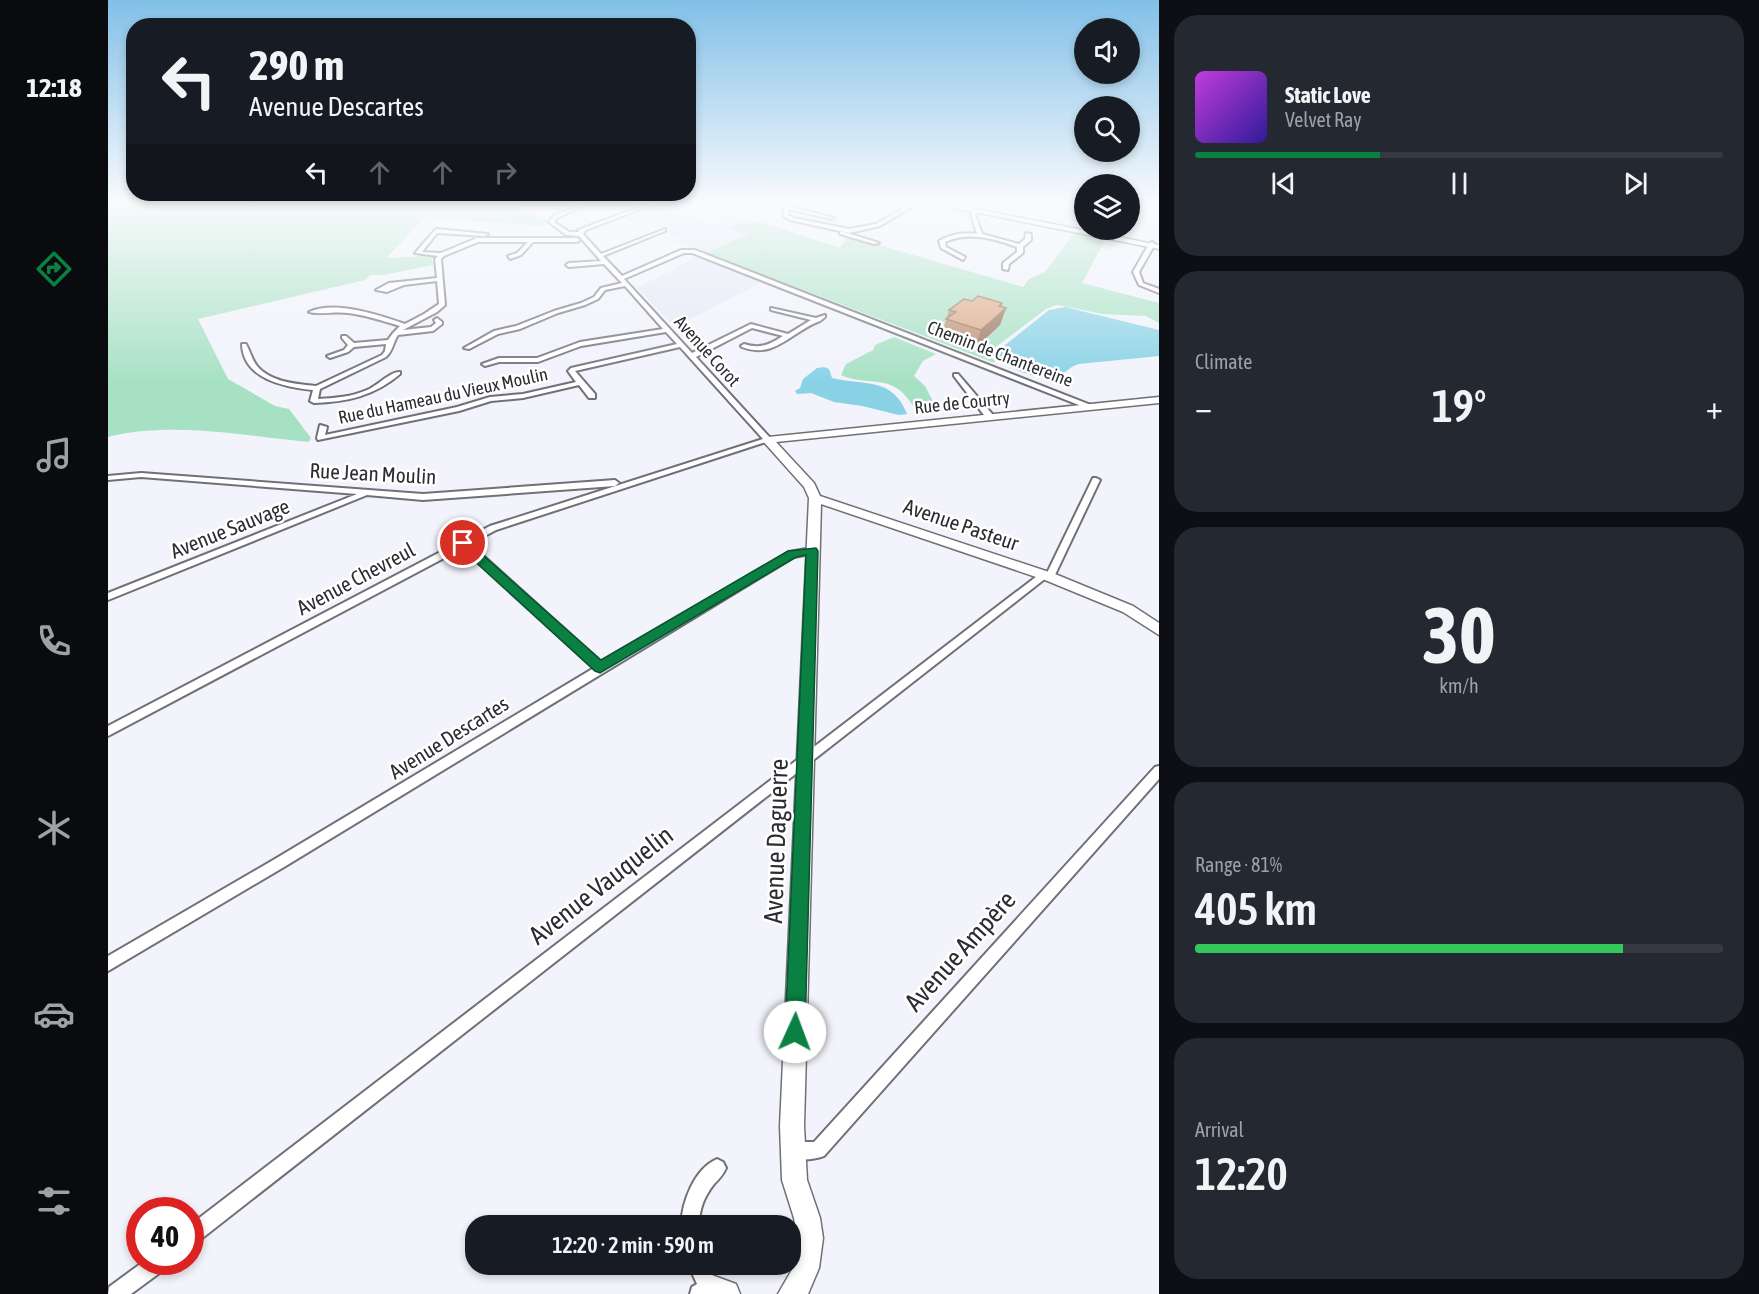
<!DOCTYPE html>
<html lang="en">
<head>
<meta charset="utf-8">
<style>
	:root { --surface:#171b24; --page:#242831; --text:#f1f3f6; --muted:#9ea1a6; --line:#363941; --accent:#0b8043 }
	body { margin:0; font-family:"Asap Condensed",sans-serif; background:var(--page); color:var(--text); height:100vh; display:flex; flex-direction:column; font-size:22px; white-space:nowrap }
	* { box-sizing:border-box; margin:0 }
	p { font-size:20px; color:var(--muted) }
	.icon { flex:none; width:33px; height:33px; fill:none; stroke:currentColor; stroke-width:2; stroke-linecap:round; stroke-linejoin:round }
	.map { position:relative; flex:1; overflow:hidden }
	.sheet { display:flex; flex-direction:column; gap:15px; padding:15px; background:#0d0f14; width:600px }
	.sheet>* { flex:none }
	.guide { position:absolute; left:18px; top:18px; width:570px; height:183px; border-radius:24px; box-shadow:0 3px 9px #0003; background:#171b24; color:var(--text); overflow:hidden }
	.buttons { position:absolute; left:966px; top:18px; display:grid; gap:12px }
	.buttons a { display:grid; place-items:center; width:66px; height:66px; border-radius:50%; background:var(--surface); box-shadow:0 3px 9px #0003; font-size:30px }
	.speed { position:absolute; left:18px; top:1197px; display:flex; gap:12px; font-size:30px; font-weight:700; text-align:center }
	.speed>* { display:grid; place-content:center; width:78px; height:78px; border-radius:50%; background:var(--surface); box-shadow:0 3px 9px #0003; line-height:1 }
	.speed .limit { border:9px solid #d22; background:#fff; color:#111 }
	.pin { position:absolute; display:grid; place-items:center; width:51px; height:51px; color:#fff; margin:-26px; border:3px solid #fff; border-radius:50%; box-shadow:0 2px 6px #0007 }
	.me { position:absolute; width:66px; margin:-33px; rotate:2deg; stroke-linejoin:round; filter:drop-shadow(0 0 4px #0008) }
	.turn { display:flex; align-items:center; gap:21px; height:126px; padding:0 24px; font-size:27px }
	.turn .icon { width:78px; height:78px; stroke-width:2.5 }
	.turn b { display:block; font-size:42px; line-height:51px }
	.lanes { display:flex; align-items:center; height:57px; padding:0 24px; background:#0003; justify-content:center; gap:30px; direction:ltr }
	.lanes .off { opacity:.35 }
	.big { font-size:45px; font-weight:600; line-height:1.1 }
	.sheet .widget { flex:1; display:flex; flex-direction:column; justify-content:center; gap:9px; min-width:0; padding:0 21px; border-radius:24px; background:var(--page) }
	.sheet .dial { align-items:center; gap:0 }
	.dial b { font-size:78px; line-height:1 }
	.song { display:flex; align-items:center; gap:18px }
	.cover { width:72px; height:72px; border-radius:9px; background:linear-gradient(135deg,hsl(290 70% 55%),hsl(250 70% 35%)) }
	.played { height:6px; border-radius:3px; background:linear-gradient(90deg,var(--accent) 35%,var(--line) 35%) }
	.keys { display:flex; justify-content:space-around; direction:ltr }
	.heat { display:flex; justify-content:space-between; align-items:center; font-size:33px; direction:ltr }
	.charge { height:9px; border-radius:4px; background:linear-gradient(90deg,#34c759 81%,var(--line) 0) }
	.trip { position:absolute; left:357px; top:1215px; width:336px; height:60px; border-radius:24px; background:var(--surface); box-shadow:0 3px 9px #0003; font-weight:600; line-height:60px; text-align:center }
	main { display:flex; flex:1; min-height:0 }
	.menu { display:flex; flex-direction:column; width:108px; justify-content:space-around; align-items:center; background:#090b0e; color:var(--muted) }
	.menu .icon { width:42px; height:42px }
	.menu .active { color:var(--accent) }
	.menu b { font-size:27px; color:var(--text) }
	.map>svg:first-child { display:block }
</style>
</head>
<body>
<main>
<nav class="menu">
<b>12:18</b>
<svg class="icon active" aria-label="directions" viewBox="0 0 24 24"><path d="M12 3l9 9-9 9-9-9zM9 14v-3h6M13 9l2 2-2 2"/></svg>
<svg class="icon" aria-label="music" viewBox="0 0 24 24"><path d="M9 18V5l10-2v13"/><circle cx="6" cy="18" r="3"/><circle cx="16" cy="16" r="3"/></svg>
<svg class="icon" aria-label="phone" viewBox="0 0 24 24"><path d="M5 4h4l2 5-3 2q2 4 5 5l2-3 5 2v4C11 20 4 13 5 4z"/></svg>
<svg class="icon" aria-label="climate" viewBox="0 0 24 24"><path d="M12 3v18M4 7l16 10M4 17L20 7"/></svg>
<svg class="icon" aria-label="car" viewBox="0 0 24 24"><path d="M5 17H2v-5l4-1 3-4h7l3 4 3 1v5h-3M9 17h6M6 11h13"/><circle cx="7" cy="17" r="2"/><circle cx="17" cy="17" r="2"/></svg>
<svg class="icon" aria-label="filters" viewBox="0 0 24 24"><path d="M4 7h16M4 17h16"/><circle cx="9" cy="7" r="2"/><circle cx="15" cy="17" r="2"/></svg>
</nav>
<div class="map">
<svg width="1051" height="1294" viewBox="0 0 1051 1294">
	<rect width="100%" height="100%" fill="#f2f3fb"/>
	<g fill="#e4e6f5">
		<path d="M542 207 607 225 627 217 639 220 622 228 641 234 599 253 564 242 573 238 556 233 559 230 515 218Z"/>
		<path d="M591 256 656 281 567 327 529 288Z"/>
	</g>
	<g fill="#a7e1c3">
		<path d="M0 202H403L429 217 439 219 440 224 431 226 317 217 279 257C297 259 311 255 328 256L324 259 325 265 276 275H262L257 280 90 319 120 379 167 406 181 409 203 438 201 442C135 436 65 421 0 437Z"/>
		<path d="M639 220 653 222 732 248 740 236 915 287 921 279 937 272 967 232 998 238 974 283 1051 303V323L1038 316 995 314 949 305 938 309 889 346 883 352V357L888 362H884L599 253 640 234 621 228Z"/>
		<path d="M786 337 828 354 815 361 806 376 817 386 829 409H807C785 370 762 388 733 375L738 364 765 350 767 345Z"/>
	</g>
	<g fill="#89d2e6">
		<path d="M957 307 1051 330V356L971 364C962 366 958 373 950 376 932 381 903 370 890 358L888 354 892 349 941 310Z"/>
		<path d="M716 367 721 369 724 378C756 386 784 376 799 414L791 415 754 406 726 402 703 393 689 394 687 391 692 388 695 379 709 368Z"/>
	</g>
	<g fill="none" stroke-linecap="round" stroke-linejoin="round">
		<g stroke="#707178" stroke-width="4">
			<g id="street">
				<path d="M478 202H484L449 218 446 222 461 232H471L470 230 545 202H551L478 230 475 234 493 254 557 229V231L495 256 514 276 573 250H587L988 407 981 409 584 253H576L516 279 584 353 643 324 680 334 703 320 663 310V308L708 318 717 315V317L712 321C684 331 666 360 634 347L633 346 636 344C652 349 661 345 675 336L644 328 588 357 664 440 388 530 362 544 494 663 681 552 704 548 709 551 707 553 686 557 176 867 0 971V956L167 859 486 668 355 548 0 736V726L382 526 655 439 572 347 467 371 487 394V398H481L471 385 415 398 383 401 351 411 210 440 209 438 212 425 219 427 217 435 349 407 382 397 415 394 468 382 460 371 463 368 569 344 558 332 473 346 430 362H391L377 366 374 364 391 358H429L472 342 555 329 517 286 497 290 490 299 477 305 450 313 412 329 390 334 361 349 356 348 386 331 408 326 446 311 473 303 486 297 493 288 514 283 496 264 461 267 458 265 461 263 493 261 471 236 458 235 441 222 445 216Z"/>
				<path d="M675 202H679L680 206 726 218 724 219 680 209V215L686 218 741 229 768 224 807 202H812L772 226 741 233 682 220 676 216Z"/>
				<path d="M866 209 870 210 867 214 874 234 911 244 917 239 918 233 923 234V240L915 247V253L901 264 900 270 895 269V263L909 252V247C886 239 861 231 837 242L838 247 857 257 855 260 833 248 831 241C843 234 855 232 869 234L863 214Z"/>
				<path d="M328 229 380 234 377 236 329 233 314 252 333 253 369 238H469L472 240 469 242H425L413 255 402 259 400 256 409 253 420 242H370L336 256 333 259 337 305 329 312 295 330 323 327 328 323 326 320 329 318 334 322V324L325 331 290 335C285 342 285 351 278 357L212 389 210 399C227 398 243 397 259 390 269 386 283 371 292 372V374C266 396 239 402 206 403L202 401 205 390C176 387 135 379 134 344H138C142 351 144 360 149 366 162 382 188 384 208 386L274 355 277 351 278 344 246 347 240 352 222 358 219 356 236 350 240 345 234 338V336H238L246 343 280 340 285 333 292 326C275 321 258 315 240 313 228 311 209 315 201 312 227 300 271 315 297 324L316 314 331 304 329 281 296 285 279 292 268 290 281 283 329 278 327 259 330 256 307 253Z"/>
				<path d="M732 232H736L771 243 766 244 732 234Z"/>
				<path d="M1044 242 1047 244 1031 272 1035 283 1051 289V293L1031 285 1025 272 1041 244Z"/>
				<path d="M846 374H850L885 415V419H879L846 376Z"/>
				<path d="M33 473 315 494 507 480 511 483 507 486 315 500 259 495 0 600V593L249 494 33 477 0 480V476Z"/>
				<path d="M985 478H988L992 480 945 579 942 580 938 578 88 1243 82 1246V1225L933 573H939Z"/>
				<path d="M1051 766V779L716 1156C706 1160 690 1161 680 1157L677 1151 680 1145 686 1142H706L1047 767Z"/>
				<path d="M609 1159 615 1162 618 1168C615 1175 611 1179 606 1184 596 1197 591 1209 591 1226H573C574 1202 586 1169 609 1159Z"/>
				<path d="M35 1262H59L57 1269 23 1294H0L1 1287Z"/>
				<path d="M580 1264H599L610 1287 608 1294H582L584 1287 589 1284Z"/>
			</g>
		</g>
		<g stroke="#707178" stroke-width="3">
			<g id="secondary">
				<path d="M833 202 1051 245V249L831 205Z"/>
				<path d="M1051 397V403L668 442 706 483 712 496 947 574 1025 606 1051 623V635L1015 612 937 580 713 504 696 1126 699 1180 712 1218 715 1238 711 1268 700 1294H670L685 1268 689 1238 686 1218 674 1180 672 1126 701 498 696 487 654 440 660 437Z"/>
				<path d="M601 1274 628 1284 632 1294H590L588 1287 591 1277Z"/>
			</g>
		</g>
		<use href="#street" fill="#fff" fill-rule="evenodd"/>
		<use href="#secondary" fill="#fff" fill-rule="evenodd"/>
	</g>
	<path fill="#bd9173" d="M864 301 894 303 893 306 898 308 892 325 867 348 833 337 841 310Z"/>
	<path fill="#9a765e" d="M894 303 891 314 898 308 892 325 867 348 873 330 891 306Z"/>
	<path fill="#dca986" stroke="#9a765e" stroke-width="1.5" d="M870 296 894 303 891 306 898 308 873 330 838 319 848 312 841 310 856 299 864 301Z"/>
	<linearGradient id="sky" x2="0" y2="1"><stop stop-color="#82c0e7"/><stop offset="0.53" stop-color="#f9fafd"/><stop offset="1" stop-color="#f9fafd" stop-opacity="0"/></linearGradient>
	<rect width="1051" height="383" fill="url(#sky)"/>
	<path fill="#0b8043" stroke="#07532c" stroke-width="1.5" d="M355 540 359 541 493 660 680 551 708 548 710 551 697 1032 694 1040 687 1043 680 1040 677 1032 698 555 688 557 492 673 487 671 350 546 349 543Z"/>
	<g text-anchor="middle" stroke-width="5" stroke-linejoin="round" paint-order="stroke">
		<g font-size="18" fill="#2d2d31" stroke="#fff">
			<text transform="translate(599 351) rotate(48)" y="6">Avenue Corot</text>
			<text transform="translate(892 354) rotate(21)" y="6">Chemin de Chantereine</text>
			<text transform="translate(335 396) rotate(-12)" y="6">Rue du Hameau du Vieux Moulin</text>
			<text transform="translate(854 403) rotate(-6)" y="6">Rue de Courtry</text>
		</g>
		<g font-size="21" fill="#2d2d31" stroke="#fff">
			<text transform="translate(265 474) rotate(3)" y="7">Rue Jean Moulin</text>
			<text transform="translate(853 525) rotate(19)" y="7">Avenue Pasteur</text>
			<text transform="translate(122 529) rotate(-22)" y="7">Avenue Sauvage</text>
			<text transform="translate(248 579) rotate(-28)" y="7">Avenue Chevreul</text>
			<text transform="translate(341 738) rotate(-32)" y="7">Avenue Descartes</text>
		</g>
		<g font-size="26" fill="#2d2d31" stroke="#fff">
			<text transform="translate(668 841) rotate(-88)" y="9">Avenue Daguerre</text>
			<text transform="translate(493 885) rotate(-38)" y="9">Avenue Vauquelin</text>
			<text transform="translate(852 951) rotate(-48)" y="9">Avenue Ampère</text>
		</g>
	</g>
</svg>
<div class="buttons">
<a><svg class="icon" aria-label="sound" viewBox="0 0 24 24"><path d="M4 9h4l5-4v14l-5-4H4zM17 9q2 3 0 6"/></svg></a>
<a><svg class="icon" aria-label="search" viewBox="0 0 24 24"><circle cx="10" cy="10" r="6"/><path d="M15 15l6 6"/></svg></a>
<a><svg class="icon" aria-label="layers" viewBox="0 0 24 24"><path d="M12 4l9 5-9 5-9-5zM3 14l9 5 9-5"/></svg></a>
</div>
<div class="speed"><div class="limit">40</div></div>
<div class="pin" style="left:355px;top:543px;background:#d93025"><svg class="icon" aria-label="arrive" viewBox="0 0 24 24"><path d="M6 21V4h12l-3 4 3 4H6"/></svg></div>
<svg class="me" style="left:687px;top:1032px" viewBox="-20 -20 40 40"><circle r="19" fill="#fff"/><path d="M0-13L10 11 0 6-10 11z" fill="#0b8043"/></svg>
<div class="trip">12:20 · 2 min · 590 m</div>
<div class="guide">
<div class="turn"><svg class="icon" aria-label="left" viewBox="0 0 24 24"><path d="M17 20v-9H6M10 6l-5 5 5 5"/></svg><div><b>290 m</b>Avenue Descartes</div></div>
<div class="lanes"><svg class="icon" aria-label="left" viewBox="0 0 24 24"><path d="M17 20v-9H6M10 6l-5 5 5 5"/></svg><svg class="icon off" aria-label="ahead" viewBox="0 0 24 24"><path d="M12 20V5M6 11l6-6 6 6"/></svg><svg class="icon off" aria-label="ahead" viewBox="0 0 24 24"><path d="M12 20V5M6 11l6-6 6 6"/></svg><svg class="icon off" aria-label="right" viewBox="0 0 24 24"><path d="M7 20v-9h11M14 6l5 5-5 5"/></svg></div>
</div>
</div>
<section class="sheet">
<div class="widget">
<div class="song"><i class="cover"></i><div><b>Static Love</b><p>Velvet Ray</p></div></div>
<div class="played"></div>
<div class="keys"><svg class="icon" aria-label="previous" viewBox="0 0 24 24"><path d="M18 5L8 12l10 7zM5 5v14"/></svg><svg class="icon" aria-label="pause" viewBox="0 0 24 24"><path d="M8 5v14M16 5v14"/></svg><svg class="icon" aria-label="next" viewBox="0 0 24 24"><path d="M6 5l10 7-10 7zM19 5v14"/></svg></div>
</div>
<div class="widget"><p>Climate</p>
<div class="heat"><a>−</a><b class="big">19°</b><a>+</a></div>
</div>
<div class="widget dial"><b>30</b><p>km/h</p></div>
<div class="widget"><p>Range · 81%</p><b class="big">405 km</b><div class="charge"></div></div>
<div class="widget"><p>Arrival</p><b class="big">12:20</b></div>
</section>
</main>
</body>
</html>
